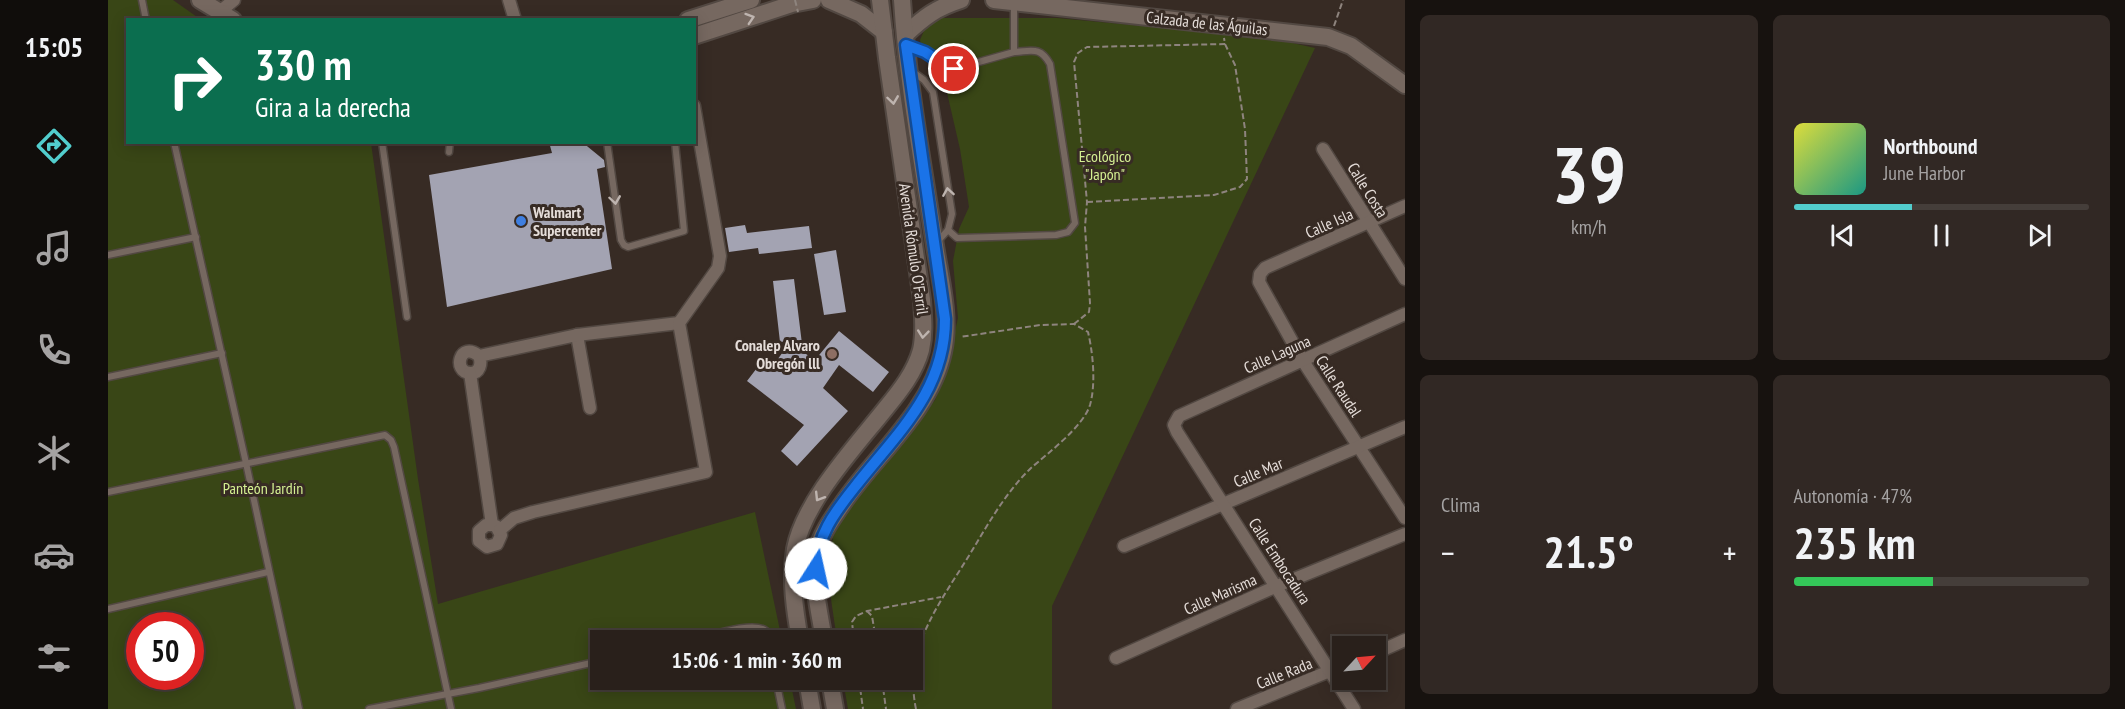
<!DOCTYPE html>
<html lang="es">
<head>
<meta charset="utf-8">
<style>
	:root { --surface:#29201b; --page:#312824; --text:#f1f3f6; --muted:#a5a3a3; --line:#453e3a; --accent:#52cdcd }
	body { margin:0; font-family:"PT Sans Narrow",sans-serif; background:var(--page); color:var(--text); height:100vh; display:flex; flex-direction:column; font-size:22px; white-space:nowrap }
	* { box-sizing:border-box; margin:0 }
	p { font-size:20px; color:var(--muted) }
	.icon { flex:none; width:33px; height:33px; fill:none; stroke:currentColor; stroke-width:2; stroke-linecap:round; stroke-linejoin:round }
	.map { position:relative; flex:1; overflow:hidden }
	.drawer { display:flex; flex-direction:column; gap:15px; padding:15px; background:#17120f; width:720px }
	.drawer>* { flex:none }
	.guide { position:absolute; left:18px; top:18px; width:570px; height:126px; border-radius:0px; box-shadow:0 3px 15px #0003,0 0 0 2px var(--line); background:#0b6e4f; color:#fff; overflow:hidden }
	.needle { width:39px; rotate:64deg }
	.fabs { position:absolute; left:1224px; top:636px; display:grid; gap:12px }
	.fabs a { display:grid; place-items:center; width:54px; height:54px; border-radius:0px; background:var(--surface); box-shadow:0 3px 15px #0003,0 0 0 2px var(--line); font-size:30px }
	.speed { position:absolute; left:18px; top:612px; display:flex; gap:12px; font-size:30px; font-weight:700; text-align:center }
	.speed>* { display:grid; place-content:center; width:78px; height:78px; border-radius:50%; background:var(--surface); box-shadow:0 3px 15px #0003,0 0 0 2px var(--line); line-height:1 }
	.speed .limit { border:9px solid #d22; background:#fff; color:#111 }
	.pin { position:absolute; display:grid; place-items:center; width:51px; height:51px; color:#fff; margin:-26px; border:3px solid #fff; border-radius:50%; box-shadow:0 2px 6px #0007 }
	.me { position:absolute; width:66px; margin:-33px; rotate:10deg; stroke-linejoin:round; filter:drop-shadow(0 0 4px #0008) }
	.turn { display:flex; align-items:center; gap:21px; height:126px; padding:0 30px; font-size:27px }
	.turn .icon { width:78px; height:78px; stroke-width:2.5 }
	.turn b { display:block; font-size:42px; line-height:51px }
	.big { font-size:45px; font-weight:600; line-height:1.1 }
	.drawer .card { flex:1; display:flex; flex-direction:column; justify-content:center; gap:9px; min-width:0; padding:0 21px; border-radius:9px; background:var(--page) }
	.drawer .dial { align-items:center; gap:0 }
	.dial b { font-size:78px; line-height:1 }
	.song { display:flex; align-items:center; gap:18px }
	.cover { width:72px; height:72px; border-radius:9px; background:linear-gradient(135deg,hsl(60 70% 55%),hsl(170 70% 35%)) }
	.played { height:6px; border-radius:3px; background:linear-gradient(90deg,var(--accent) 40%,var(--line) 40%) }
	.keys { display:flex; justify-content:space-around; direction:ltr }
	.heat { display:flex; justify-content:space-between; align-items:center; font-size:33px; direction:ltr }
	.charge { height:9px; border-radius:4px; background:linear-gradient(90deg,#34c759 47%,var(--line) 0) }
	.drawer .tiles { flex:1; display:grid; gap:15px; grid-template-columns:repeat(2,1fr) }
	.trip { position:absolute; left:482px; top:630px; width:333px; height:60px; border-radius:0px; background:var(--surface); box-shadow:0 3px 15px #0003,0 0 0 2px var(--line); font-weight:600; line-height:60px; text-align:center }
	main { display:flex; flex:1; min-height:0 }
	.tab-bar { display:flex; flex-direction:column; width:108px; justify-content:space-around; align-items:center; background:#100d0b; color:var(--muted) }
	.tab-bar .icon { width:42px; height:42px }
	.tab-bar .active { color:var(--accent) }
	.tab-bar b { font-size:27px; color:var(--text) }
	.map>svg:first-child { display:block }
</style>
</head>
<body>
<main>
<nav class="tab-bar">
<b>15:05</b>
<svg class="icon active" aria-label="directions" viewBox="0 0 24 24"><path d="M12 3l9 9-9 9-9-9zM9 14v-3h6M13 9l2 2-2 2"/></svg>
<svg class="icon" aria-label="music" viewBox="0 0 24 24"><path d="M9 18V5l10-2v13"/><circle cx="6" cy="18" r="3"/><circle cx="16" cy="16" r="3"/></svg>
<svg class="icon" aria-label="phone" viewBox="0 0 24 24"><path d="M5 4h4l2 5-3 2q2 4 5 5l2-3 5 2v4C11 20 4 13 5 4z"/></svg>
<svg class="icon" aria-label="climate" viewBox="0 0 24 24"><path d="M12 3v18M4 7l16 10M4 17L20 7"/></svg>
<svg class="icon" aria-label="car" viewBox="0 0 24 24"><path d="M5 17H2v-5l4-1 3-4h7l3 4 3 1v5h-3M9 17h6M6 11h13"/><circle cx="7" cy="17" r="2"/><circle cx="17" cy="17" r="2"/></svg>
<svg class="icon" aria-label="filters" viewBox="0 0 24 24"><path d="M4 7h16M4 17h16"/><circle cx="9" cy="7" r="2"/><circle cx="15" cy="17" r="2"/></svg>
</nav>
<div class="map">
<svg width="1297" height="709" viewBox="0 0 1297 709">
	<rect width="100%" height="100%" fill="#372b24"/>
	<g fill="#394616" fill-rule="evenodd">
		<path d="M0 0H65L92 19 20 20V142L263 143 310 479 330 604 647 512 674 640H492V680H682L688 709H0ZM32 626H82V676H32Z"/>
		<path d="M831 18H949L1162 38 1207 48 944 606V709H740L735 680H804V640H729L719 572 725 537 736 514 827 400 836 378 850 318 845 261 851 229 861 207 852 149 834 71 816 56 812 40 818 26Z"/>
	</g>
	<g fill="#a3a3b2">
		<path d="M441 142H474L496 160 497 167 489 169 504 269 339 307 321 175 444 153Z"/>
		<path d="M637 225 639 233 701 226 704 248 651 254 650 248 621 252 617 228Z"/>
		<path d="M728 250 738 312 716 315 706 254Z"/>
		<path d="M686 279 695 352 707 360 731 331 781 372 765 392 731 365 715 388 740 411 689 466 673 451 696 425 639 381 652 364 661 371 683 341 672 342 665 281Z"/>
	</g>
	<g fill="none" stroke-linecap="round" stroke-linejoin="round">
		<g stroke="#524842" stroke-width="9">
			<g id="service">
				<path d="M34 0 38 20"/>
				<path d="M799 45 817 52 835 64 846 69 906 52"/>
				<path d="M805 72 816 80 825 92 844 214 840 230 829 242"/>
				<path d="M66 142 138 463 191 709"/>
				<path d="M274 142 299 317"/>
				<path d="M499 142 513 240 516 245 520 247 576 231 567 142"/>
				<path d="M341 152 342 142"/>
				<path d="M840 230 849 238 948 235 960 232 967 223 942 64C932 46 924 51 906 52V4"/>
				<path d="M0 255 88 237"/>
				<path d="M0 377 114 353"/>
				<path d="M0 492 277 435 283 440 286 447 343 709"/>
				<path d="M0 609 160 572"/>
				<path d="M583 640C598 637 647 620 658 631L661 640"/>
				<path d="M668 680 674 709"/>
				<path d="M261 709 371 688 492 661"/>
			</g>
		</g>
		<g stroke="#524842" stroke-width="15">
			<g id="minor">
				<path d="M401 0 407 20"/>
				<path d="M109 14 126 0"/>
				<path d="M1215 149 1297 279"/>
				<path d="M1297 206 1157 268 1152 274 1151 282 1195 361 1297 518"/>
				<path d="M469 335 482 408"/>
				<path d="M371 356C374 363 372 374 362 373 344 372 352 340 371 356L469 335 571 323"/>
				<path d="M362 373 384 525 388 526 393 535 389 544 379 547 371 541V531L378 525H384"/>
				<path d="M392 530 406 518 425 512 598 472 571 323 610 268 612 256 586 106"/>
				<path d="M1016 546 1297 427"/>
				<path d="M1268 653 1297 640"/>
				<path d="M1008 658 1169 586 1297 534"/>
				<path d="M1129 709 1234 666"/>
				<path d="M1246 709 1069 432 1066 425 1071 416 1297 314"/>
			</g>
		</g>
		<g stroke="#524842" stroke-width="20">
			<g id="secondary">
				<path d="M92 0 125 20"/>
				<path d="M721 0 753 14 776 32"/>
				<path d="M886 0 1220 37 1243 46 1297 85"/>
				<path d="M580 20 643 0"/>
				<path d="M797 35C816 17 828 8 853 0"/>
				<path d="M586 36 684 4 705 0"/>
				<path d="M692 640C687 612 682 579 687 549 696 501 748 446 778 408 792 391 807 372 813 350 817 333 815 316 814 300L779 58 772 0"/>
				<path d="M716 640C712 615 702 575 709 550 714 532 725 518 735 503 768 455 823 410 835 352 843 316 831 275 826 239 814 160 799 80 794 0"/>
				<path d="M699 680 704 709"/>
				<path d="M722 680 727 709"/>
			</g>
		</g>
		<g stroke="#8e847e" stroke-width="2" stroke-dasharray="6 3" stroke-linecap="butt">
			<path d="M1226 26 1235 0"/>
			<path d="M979 202 1106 195 1132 187 1139 179 1137 129 1127 65 1117 44"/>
			<path d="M966 324 981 312 982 303 977 227 979 202 966 62 970 53 979 47 1117 44 1116 38"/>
			<path d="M759 611 764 616 768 640"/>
			<path d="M746 640 744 622 748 616 759 611 833 597"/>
			<path d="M751 680 755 709"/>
			<path d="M774 680 778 709"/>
			<path d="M808 709C795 648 832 603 862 554 880 524 898 492 923 468 940 453 975 427 982 405 988 384 985 353 980 332L966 324 932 325 852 337"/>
		</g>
		<use href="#service" stroke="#766860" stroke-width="6"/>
		<use href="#minor" stroke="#766860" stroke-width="12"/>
		<use href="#secondary" stroke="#766860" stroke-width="16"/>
		<path stroke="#8e847e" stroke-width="2" stroke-dasharray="6 3" stroke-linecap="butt" d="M687 0 690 12"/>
	</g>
	<defs><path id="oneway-chevron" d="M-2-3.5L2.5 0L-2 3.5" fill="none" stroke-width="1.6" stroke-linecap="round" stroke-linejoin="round" transform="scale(1.5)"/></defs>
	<g stroke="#beb4af">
		<use href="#oneway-chevron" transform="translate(642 18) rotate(-18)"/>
		<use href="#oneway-chevron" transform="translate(785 100) rotate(82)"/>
		<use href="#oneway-chevron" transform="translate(840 192) rotate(-99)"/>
		<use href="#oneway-chevron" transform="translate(507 200) rotate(82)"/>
		<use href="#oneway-chevron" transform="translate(815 334) rotate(96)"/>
		<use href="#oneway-chevron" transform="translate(711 497) rotate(122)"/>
	</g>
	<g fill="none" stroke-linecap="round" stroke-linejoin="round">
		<g stroke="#114b97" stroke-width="15">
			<path id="route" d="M708 569C709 536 726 513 746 488 788 434 837 392 837 319L798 45 817 52 835 64 846 69"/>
		</g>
		<use href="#route" stroke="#1a73e8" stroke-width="10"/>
	</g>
	<circle fill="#3f7fe0" stroke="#372b24" stroke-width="2" cx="413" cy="221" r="6"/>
	<circle fill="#8d6e63" stroke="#372b24" stroke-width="2" cx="724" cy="354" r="6"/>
	<g text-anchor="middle" stroke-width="6" stroke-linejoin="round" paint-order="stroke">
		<g font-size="16" fill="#e5ddd9" stroke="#372b24">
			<text transform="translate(1099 23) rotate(6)" y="6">Calzada de las Águilas</text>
			<text transform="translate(1260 190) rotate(58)" y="6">Calle Costa</text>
			<text transform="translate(1221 223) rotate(-24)" y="6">Calle Isla</text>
			<text transform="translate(806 249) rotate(82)" y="6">Avenida Rómulo O'Farril</text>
			<text transform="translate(1169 354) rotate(-24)" y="6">Calle Laguna</text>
			<text transform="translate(1231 386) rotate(57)" y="6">Calle Raudal</text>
			<text transform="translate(1150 472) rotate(-23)" y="6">Calle Mar</text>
			<text transform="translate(1172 561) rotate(57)" y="6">Calle Embocadura</text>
			<text transform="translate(1112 594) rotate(-24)" y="6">Calle Marisma</text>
			<text transform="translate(1176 673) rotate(-22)" y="6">Calle Rada</text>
		</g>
		<g font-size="16" fill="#d4f092" stroke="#372b24">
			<text x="997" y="162">Ecológico<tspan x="997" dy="18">"Japón"</tspan></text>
			<text x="155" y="494">Panteón Jardín</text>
		</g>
		<g font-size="16" font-weight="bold" fill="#e5ddd9" stroke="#372b24" text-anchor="start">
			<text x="425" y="218">Walmart<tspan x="425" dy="18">Supercenter</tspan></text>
			<text x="712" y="351" text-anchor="end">Conalep Alvaro<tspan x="712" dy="18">Obregón lll</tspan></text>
		</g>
	</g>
</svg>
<div class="fabs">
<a><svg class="needle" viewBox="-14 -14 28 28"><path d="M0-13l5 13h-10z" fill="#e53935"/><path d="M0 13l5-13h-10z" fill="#a5a3a3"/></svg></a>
</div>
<div class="speed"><div class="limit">50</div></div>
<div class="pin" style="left:846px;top:69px;background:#d93025"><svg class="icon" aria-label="arrive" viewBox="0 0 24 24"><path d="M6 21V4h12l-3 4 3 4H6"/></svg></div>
<svg class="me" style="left:708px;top:569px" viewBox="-20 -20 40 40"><circle r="19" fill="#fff"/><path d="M0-13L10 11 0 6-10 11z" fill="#1a73e8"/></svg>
<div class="trip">15:06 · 1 min · 360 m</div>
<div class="guide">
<div class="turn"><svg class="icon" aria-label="right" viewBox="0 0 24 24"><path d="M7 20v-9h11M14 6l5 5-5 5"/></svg><div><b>330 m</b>Gira a la derecha</div></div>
</div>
</div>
<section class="drawer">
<div class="tiles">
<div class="card dial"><b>39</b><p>km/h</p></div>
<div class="card">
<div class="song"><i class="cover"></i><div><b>Northbound</b><p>June Harbor</p></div></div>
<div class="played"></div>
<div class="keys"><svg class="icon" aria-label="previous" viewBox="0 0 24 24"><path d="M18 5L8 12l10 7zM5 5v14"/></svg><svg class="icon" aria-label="pause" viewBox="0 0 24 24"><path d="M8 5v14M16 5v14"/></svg><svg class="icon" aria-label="next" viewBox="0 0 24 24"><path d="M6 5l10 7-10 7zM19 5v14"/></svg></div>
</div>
<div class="card"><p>Clima</p>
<div class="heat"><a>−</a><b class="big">21.5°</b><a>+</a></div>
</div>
<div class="card"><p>Autonomía · 47%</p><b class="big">235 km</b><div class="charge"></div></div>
</div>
</section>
</main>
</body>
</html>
